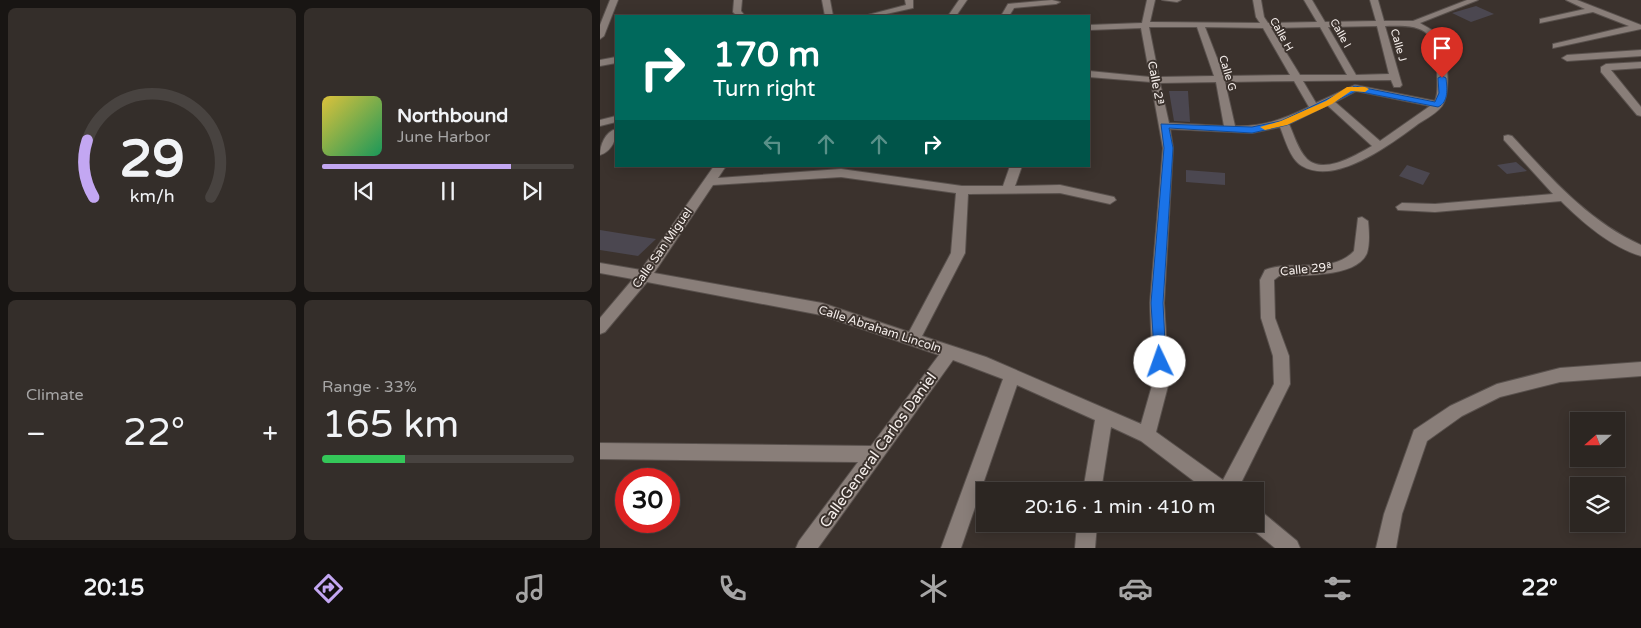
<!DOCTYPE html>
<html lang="en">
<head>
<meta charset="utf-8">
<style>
	:root { --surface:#2c2622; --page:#342e2a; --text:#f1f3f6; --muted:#a6a5a5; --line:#484340; --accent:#c3a7f2 }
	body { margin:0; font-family:"Varela Round",sans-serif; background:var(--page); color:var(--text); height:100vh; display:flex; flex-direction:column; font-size:19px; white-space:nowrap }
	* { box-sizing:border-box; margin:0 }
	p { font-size:16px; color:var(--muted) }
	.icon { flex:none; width:28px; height:28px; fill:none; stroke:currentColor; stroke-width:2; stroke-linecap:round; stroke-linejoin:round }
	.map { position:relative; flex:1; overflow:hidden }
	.side { display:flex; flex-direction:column; gap:8px; padding:8px; background:#181513; width:600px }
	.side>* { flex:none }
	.guide { position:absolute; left:15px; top:15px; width:475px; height:152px; border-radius:0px; box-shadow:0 2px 12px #0003,0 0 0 1px var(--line); background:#00695c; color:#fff; overflow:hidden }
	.needle { width:32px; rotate:249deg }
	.controls { position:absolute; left:970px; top:412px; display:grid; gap:10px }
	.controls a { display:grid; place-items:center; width:55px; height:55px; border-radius:0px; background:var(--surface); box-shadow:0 2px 12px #0003,0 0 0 1px var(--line); font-size:25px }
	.speed { position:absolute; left:15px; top:468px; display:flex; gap:10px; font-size:25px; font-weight:700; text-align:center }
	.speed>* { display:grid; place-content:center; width:65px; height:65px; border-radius:50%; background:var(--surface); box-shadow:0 2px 12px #0003,0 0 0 1px var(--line); line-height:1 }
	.speed .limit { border:8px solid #d22; background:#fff; color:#111 }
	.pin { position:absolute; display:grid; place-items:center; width:42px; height:42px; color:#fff; margin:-51px -21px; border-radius:50% 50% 50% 0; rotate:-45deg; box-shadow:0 0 5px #0007 }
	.pin .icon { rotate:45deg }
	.me { position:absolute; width:55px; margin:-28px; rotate:357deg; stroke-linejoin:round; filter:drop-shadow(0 0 4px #0008) }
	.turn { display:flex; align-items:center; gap:18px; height:105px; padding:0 15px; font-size:22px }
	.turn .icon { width:65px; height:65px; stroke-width:2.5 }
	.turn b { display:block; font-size:35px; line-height:42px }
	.lanes { display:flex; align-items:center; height:48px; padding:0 15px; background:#0003; justify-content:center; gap:25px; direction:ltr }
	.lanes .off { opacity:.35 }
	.big { font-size:38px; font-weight:600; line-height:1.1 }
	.side .tile { flex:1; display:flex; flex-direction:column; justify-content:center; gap:8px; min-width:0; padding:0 18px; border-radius:8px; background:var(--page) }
	.side .dial { align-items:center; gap:0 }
	.dial svg { height:130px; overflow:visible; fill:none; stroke:var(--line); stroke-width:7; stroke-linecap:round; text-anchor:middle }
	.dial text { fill:var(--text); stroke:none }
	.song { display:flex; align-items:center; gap:15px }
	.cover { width:60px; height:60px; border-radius:8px; background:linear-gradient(135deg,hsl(50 70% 55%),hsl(150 70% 35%)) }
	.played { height:5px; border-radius:2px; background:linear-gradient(90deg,var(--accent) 75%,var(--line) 75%) }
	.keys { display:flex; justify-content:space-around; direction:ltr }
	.heat { display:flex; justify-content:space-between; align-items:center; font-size:28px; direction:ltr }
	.charge { height:8px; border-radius:4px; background:linear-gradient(90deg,#34c759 33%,var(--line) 0) }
	.side .tiles { flex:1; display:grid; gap:8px; grid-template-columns:repeat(2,1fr) }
	.trip { position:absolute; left:376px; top:482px; width:288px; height:50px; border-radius:0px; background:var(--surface); box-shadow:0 2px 12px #0003,0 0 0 1px var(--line); font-weight:600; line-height:50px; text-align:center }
	.menu { display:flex; height:80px; justify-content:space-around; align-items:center; background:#120f0e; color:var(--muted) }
	.menu .icon { width:35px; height:35px }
	.menu .current { color:var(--accent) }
	.menu b { font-size:22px; color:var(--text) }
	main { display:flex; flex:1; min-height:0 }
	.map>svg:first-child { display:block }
</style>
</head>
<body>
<main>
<section class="side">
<div class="tiles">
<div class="tile dial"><svg viewBox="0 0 100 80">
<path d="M14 69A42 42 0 1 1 86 69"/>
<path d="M14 69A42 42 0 0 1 10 34" stroke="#c3a7f2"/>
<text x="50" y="56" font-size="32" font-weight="700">29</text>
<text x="50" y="72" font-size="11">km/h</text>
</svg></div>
<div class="tile">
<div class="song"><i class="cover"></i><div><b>Northbound</b><p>June Harbor</p></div></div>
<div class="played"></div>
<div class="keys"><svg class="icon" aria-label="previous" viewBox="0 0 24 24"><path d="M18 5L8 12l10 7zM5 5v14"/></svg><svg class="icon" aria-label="pause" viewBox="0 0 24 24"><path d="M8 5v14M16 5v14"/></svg><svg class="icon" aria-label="next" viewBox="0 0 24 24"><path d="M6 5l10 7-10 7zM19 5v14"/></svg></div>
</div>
<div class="tile"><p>Climate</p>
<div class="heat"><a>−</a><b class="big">22°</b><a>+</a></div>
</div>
<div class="tile"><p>Range · 33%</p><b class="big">165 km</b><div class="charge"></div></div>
</div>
</section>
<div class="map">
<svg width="1041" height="548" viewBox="0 0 1041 548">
	<rect width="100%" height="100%" fill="#3b322d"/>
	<g fill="#4b4750">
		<path d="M876 6 894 14 871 22 852 13Z"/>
		<path d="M569 91H588L590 122 574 121Z"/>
		<path d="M916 162 927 171 907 174 897 165Z"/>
		<path d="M807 165 830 173 823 185 799 176Z"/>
		<path d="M586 170 625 173V185L586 182Z"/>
		<path d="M0 230 56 239 38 256 0 250Z"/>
	</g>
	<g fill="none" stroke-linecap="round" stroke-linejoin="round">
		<g stroke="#59514d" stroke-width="2">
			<g id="street">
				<path d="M10 0H18L4 36 0 39V25Z"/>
				<path d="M134 0H142L141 11 145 16H137L133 12Z"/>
				<path d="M222 0H230L233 16H225Z"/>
				<path d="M305 0H313V8L277 16H264L306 5Z"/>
				<path d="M359 0H367L356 16H348Z"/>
				<path d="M452 0 460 2 456 4 414 8 409 16H401L408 4Z"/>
				<path d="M547 0H555L550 22 660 23 656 17 653 0H661L664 17 668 23 717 22 704 0H712L725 22 776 21 770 0H778L784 21H813L867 0H878L820 23C826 27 836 31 839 36 848 48 851 94 842 106 837 113 826 119 818 124 791 144 736 186 702 166 690 159 685 139 680 127L652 133 570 129 573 148 564 303 569 382 556 432 623 480 674 384 673 356 661 318 660 280 665 270C692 259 732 275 754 251L758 218 762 217 768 221C769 231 770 243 767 253 757 278 701 275 679 276L674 280 675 318 689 356 690 384 637 491H607L541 441 511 427 501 491H483L495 420 417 385 361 548H341L403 379 353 360 218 548H196L199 541 258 462 0 459V443L271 446 339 355 221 315 47 282 5 332 0 334V318L33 279 0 273V263L41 270 114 166H126L118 178 241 169 362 186H403L410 166H422L415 186 460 185 514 197 516 200 510 204 460 193 368 194 365 253 322 336 386 357 541 424 553 382 550 303 563 148 551 82 489 77V71L550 77 541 28 489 30V25L542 23ZM777 26 789 74 756 75 728 27ZM785 26C825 25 835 29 837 70 837 81 839 91 835 101L755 85 716 103 703 81 791 80 794 87H800L802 85ZM549 27H597L614 76 559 77ZM605 27 663 28 690 75 624 76ZM720 27 747 75H700L671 28ZM694 81 709 107C684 119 663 127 635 126L625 82ZM616 82 624 126 569 123 560 83ZM756 91 830 106 780 141 735 102ZM727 105 772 146C756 155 724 175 707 159 698 150 694 135 689 124ZM241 177 356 193 351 253 309 332 222 303 54 273 113 185Z"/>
				<path d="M562 0H581L577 2Z"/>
				<path d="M966 0H977L1041 25V29L953 48V44L1029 26 993 12 940 23V19L985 9Z"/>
				<path d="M1041 50V56L967 61 962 58 967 55Z"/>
				<path d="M16 57V63L0 66V60Z"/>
				<path d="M1041 62V68L1011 70 1041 107V116L1037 115 1001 72V67L1006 64Z"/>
				<path d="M16 116V122L0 126V120Z"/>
				<path d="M16 129C17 139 11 152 0 155 0 145 5 132 16 129Z"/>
				<path d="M908 135 912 136C951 178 988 221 1041 245V256C1011 247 983 223 961 201L835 212 798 210 796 207 802 203 835 204 953 194 904 140V136Z"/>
				<path d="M1041 362V376L960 382 900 397 862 416 827 441 802 514 796 548H776L784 514 814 430 850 406 897 384 960 368Z"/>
				<path d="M655 509 662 512 697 541 700 548H675L648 526 647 524H655Z"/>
				<path d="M477 524H497L495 548H475Z"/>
			</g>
		</g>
		<use href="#street" fill="#897e79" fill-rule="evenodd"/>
	</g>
	<path fill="#1a73e8" stroke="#114b97" d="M842 76 846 78C847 88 849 102 838 107L756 91 687 125 652 133 569 128 573 148 563 303 566 362 565 366H555L551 303 564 148 561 124 652 127 681 121 755 86 835 102 839 93 838 78Z"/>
	<path fill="#f59e0b" d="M747 87H765L769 89 765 92 751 91 732 104 687 125 665 130 660 127 681 121 726 101Z"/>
	<g text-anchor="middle" stroke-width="4" stroke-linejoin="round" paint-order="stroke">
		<g font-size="11" fill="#f5eeeb" stroke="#3b322d">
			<text transform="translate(741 33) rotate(61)" y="4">Calle I</text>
			<text transform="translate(682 34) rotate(61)" y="4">Calle H</text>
			<text transform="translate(799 45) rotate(74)" y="4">Calle J</text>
			<text transform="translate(628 73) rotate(74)" y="4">Calle G</text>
		</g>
		<g font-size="12" fill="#f5eeeb" stroke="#3b322d">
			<text transform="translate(556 83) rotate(79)" y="4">Calle 2ª</text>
			<text transform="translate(62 248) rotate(-55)" y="4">Calle San Miguel</text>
			<text transform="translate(706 269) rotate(-6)" y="4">Calle 29ª</text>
			<text transform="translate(280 329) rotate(18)" y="4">Calle Abraham Lincoln</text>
		</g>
		<g font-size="15" fill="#f5eeeb" stroke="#3b322d">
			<text transform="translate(278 450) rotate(-54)" y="5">CalleGeneral Carlos Daniel</text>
		</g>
	</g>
</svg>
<div class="controls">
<a><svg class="needle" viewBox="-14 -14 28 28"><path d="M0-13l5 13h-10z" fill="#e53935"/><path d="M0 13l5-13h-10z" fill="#a6a5a5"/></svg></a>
<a><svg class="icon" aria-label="layers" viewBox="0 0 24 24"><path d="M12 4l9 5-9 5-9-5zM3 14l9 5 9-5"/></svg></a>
</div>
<div class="speed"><div class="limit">30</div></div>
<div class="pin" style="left:842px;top:78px;background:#d93025"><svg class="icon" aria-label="arrive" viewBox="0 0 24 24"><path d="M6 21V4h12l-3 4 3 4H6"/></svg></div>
<svg class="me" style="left:560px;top:362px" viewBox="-20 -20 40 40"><circle r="19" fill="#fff"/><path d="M0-13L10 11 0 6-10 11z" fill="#1a73e8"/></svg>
<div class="trip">20:16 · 1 min · 410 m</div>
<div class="guide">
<div class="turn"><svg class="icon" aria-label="right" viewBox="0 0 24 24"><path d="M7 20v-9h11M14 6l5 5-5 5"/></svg><div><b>170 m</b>Turn right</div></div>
<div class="lanes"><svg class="icon off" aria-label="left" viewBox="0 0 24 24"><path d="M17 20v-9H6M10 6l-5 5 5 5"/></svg><svg class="icon off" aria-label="ahead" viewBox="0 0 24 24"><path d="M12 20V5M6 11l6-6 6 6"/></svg><svg class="icon off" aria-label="ahead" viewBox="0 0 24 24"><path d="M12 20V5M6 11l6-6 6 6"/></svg><svg class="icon" aria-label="right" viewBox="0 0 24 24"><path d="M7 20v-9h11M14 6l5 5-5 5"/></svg></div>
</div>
</div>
</main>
<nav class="menu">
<b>20:15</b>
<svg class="icon current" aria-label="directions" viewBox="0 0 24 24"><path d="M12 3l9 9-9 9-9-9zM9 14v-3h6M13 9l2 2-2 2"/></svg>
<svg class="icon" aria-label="music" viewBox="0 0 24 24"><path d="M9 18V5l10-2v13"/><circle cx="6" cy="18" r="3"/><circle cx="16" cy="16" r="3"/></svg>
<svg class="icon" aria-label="phone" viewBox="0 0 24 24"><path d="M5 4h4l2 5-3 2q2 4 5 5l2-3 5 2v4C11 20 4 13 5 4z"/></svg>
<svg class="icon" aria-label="climate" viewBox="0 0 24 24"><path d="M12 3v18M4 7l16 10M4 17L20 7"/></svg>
<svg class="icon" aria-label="car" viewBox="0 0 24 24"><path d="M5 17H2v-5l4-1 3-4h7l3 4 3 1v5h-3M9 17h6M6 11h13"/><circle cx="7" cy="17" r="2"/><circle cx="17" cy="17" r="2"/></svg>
<svg class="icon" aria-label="filters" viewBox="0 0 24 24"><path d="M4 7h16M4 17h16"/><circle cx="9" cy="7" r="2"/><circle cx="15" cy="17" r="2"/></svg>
<b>22°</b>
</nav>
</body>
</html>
